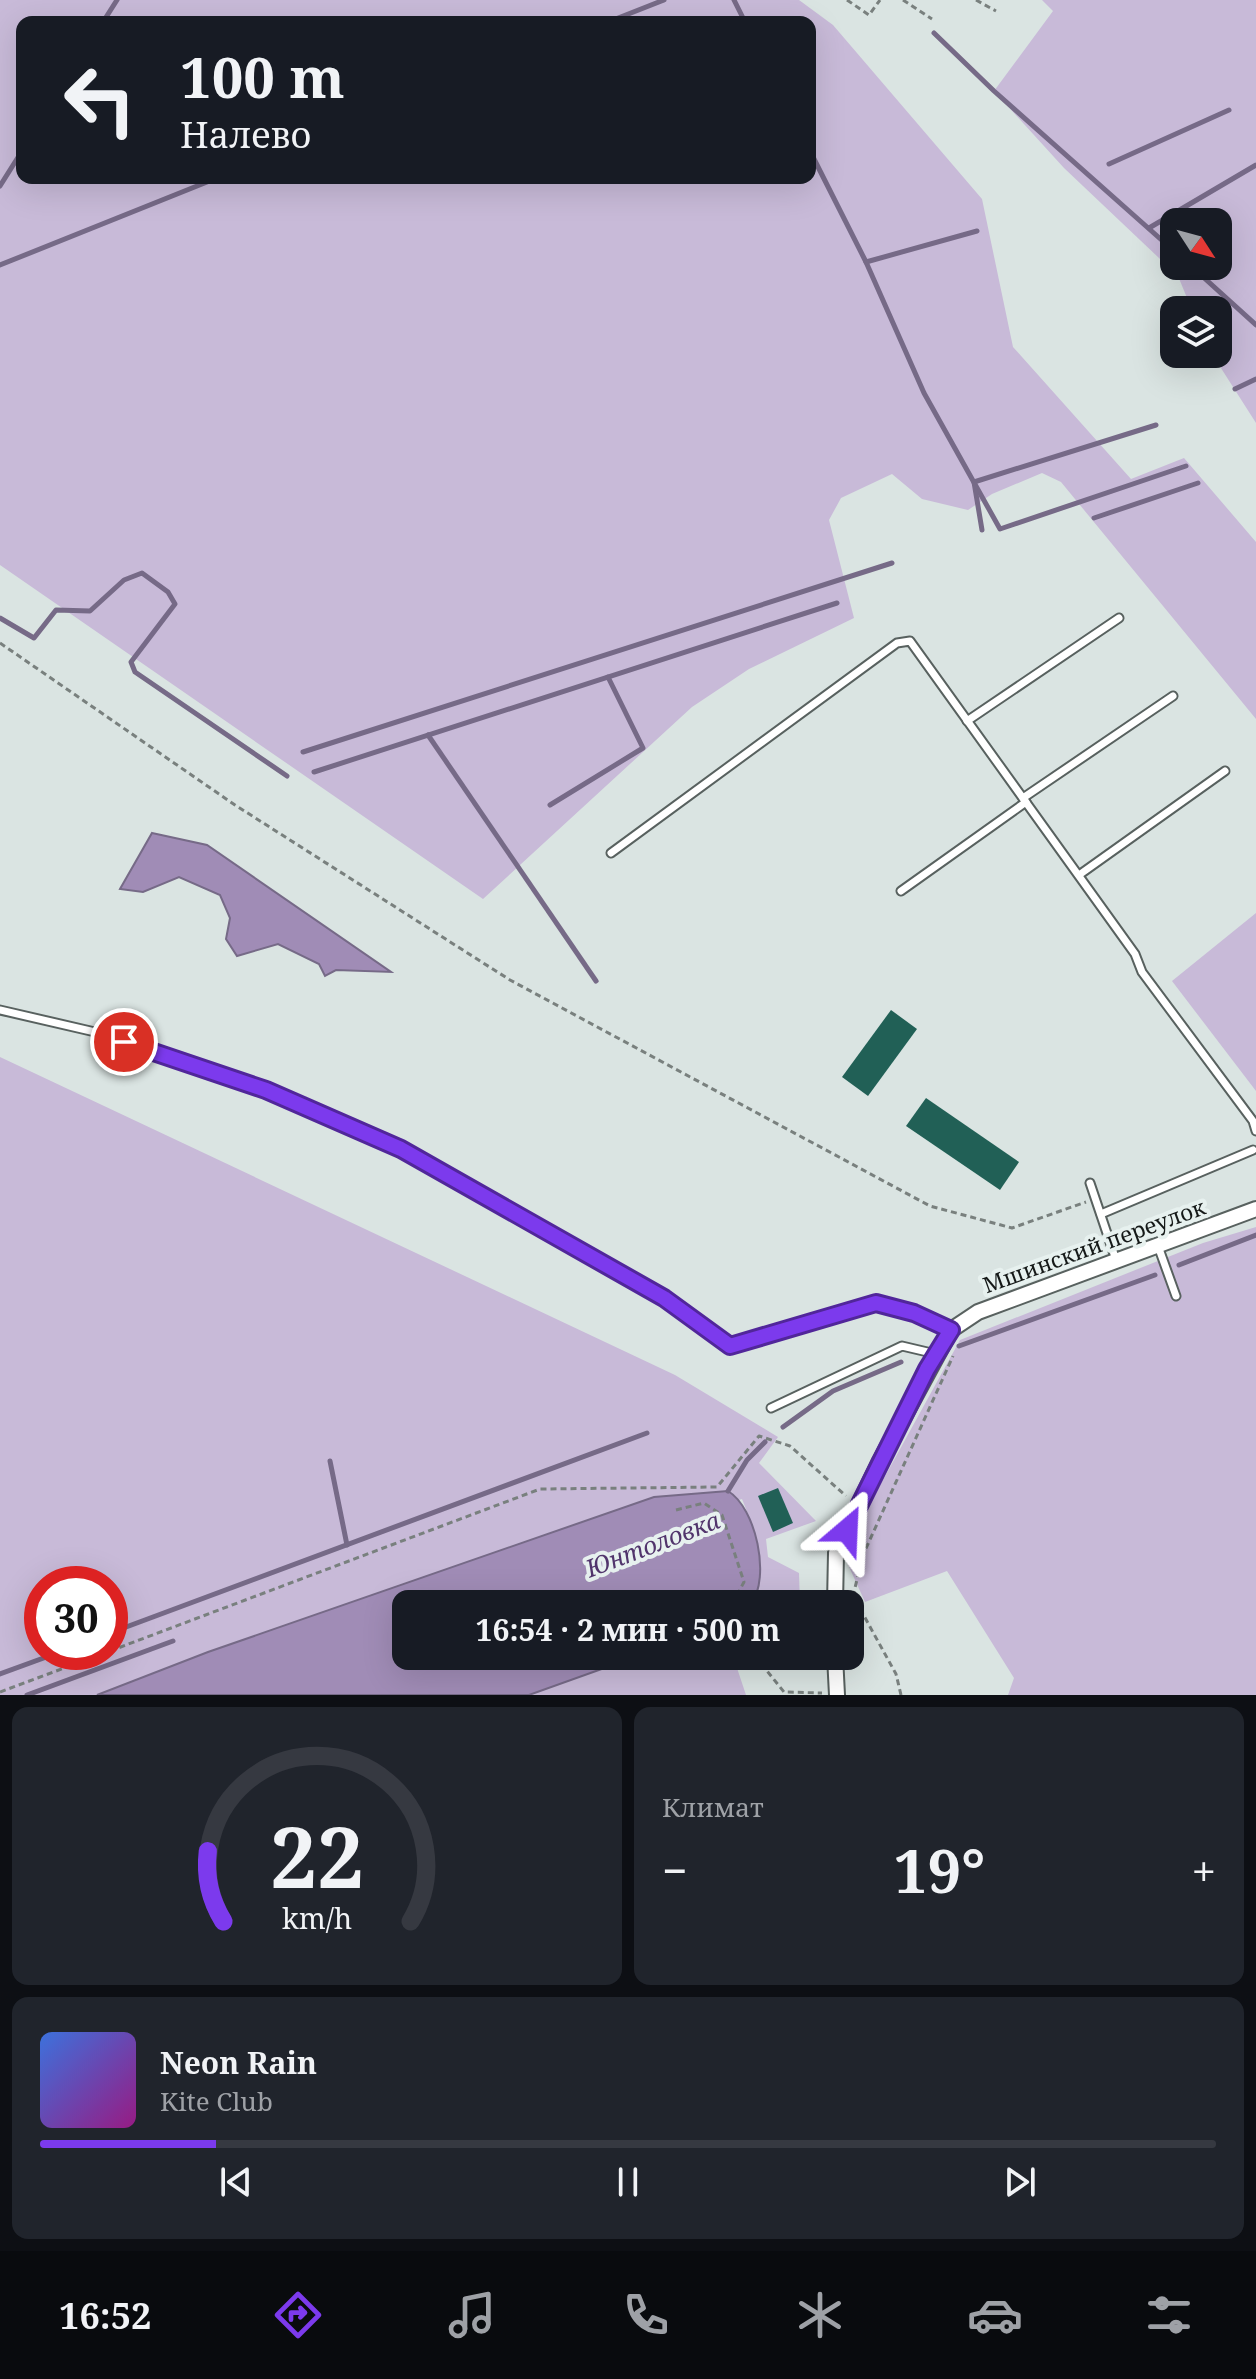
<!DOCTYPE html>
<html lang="ru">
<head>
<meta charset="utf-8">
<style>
	:root { --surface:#171b24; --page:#20242c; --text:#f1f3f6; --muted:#9ea1a6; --line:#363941; --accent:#7c3aed }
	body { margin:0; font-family:"Noto Serif",serif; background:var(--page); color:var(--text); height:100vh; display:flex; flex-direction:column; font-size:30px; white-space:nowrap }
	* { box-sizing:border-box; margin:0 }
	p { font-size:26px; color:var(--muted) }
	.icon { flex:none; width:44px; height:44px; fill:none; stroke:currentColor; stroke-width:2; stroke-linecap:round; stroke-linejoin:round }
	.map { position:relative; height:1695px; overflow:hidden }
	.panel { display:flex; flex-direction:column; gap:12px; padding:12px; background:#0d0f14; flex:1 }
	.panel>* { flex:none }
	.top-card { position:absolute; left:16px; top:16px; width:800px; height:168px; border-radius:16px; box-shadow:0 8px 32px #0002; background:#171b24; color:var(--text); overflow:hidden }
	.needle { width:52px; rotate:126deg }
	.fabs { position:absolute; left:1160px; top:208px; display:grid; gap:16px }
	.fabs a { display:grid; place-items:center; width:72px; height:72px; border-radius:16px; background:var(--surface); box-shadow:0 8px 32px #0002; font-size:40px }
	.speed { position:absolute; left:24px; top:1566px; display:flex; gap:16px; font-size:40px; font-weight:700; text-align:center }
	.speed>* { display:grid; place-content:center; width:104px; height:104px; border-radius:50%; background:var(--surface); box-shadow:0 8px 32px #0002; line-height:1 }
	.speed .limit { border:12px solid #d22; background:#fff; color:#111 }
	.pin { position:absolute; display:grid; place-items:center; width:68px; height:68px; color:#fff; margin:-34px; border:4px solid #fff; border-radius:50%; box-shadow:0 2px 8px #0007 }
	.me { position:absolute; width:88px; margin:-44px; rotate:26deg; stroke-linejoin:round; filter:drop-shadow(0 0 6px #0008) }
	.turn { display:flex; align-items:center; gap:28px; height:168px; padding:0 32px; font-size:36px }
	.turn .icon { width:104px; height:104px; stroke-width:2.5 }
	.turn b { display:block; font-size:56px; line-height:68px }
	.big { font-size:60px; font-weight:700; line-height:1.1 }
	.panel .card { flex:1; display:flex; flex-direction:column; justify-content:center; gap:12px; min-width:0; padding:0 28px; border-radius:16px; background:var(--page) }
	.panel .dial { align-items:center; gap:0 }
	.dial svg { height:208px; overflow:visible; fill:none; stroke:var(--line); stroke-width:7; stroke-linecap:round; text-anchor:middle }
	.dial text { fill:var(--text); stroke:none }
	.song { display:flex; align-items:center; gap:24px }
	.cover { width:96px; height:96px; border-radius:12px; background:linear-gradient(135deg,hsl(220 70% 55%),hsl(310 70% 35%)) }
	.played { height:8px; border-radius:4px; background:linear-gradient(90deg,var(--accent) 15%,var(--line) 15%) }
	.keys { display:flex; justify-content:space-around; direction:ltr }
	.heat { display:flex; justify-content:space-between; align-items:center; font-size:44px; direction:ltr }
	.panel .tiles { flex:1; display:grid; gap:12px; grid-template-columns:1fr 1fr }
	.card:last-child { grid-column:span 2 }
	.trip { position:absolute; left:392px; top:1590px; width:472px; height:80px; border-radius:16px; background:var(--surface); box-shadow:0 8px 32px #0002; font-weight:700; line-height:80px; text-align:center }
	.dock { display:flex; height:128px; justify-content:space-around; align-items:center; background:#090b0e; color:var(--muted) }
	.dock .icon { width:56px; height:56px }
	.dock .current { color:var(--accent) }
	.dock b { font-size:36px; color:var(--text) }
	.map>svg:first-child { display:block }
</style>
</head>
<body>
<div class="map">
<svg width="1256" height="1695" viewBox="0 0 1256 1695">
	<rect width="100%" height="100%" fill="#dae4e2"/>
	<g fill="#c8bad8" fill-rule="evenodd">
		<path d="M0 0H799L833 25 982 199 1013 347 1131 479 1184 458 1256 542V719L1061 482 1042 473 992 494 968 510 922 499 892 474 841 498 829 520 854 618 749 669 692 707 483 899 0 565ZM22 22H810V178H22Z"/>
		<path d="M1042 0H1256V423L1212 354H1218V310H1192L1178 276 1064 168 994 91 1053 11ZM1218 222V266H1174V222Z"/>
		<path d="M1256 913V1091L1172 981Z"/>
		<path d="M0 1057 675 1375 778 1437 759 1463 816 1521 766 1539 768 1557 799 1573 800 1604H751C771 1576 754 1528 742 1499L208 1652 97 1695H0ZM42 1584H110V1652H42Z"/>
		<path d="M1256 1227V1695H1008L1014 1678 947 1571 865 1602 846 1560 872 1500 960 1340 1203 1243Z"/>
		<path d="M638 1656H733L746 1695H529Z"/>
	</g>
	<g fill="#a08cb6" stroke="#766a87" stroke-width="2">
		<path d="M152 833 207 845 391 972 336 970 325 976 319 964 278 944 237 956 226 939 230 918 220 895 179 877 143 892 120 889Z"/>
		<path d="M728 1491C756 1508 771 1577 751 1604H406V1656H638L529 1695H97L208 1652 654 1497Z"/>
	</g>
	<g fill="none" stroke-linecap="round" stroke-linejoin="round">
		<g stroke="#766a87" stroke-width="5">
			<path d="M734 0 745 22"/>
			<path d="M103 22 117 0"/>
			<path d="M608 22 664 0"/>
			<path d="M934 33 994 91 1174 251"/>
			<path d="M810 151 866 262 924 393 1000 529 1186 466"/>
			<path d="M1109 164 1229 110"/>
			<path d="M0 186 22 151"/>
			<path d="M1149 228 1256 165"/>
			<path d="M866 262 977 231"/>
			<path d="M0 265 217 178"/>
			<path d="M1191 266 1256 325"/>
			<path d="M1235 389 1256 379"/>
			<path d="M1094 518 1198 483"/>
			<path d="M982 530 974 482 1156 425"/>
			<path d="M0 618 34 638 56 610 90 611 124 580 142 573 168 592 175 604 131 662 135 672 287 776"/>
			<path d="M428 735 596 981"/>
			<path d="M303 752 892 563"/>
			<path d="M314 772 837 603"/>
			<path d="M550 805 643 748 608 677"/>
			<path d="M1179 1265 1256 1235"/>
			<path d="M959 1346 1155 1275"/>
			<path d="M783 1427 833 1391 901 1362"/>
			<path d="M330 1461 347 1545"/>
			<path d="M728 1491 747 1460 765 1442"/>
			<path d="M110 1633 647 1433"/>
			<path d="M0 1674 60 1652"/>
			<path d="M27 1695 173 1641"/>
		</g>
	</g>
	<g fill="#216056">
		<path d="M891 1010 917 1029 868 1096 842 1077Z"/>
		<path d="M926 1098 1019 1162 1000 1190 906 1126Z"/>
		<path d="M778 1488 793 1523 773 1532 758 1496Z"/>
	</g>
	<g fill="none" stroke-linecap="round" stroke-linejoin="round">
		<g stroke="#58615f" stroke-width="11">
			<g id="service">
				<path d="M967 721 1119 618"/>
				<path d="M1023 798 1173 696"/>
				<path d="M611 853 897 643 910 641 1135 954 1142 972 1253 1121 1256 1131"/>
				<path d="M1079 875 1225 771"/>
				<path d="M901 891 1026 802"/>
				<path d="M0 1010 95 1032 266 1090 401 1149 664 1298 730 1346 876 1303 914 1313 951 1330"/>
				<path d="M1090 1183 1116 1260"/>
				<path d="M1101 1214 1253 1150"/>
				<path d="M1158 1246 1176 1296"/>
				<path d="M771 1408 902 1346 936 1354"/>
			</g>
		</g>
		<g stroke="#58615f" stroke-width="18">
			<g id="minor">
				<path d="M835 1604 836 1553 880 1461 951 1330 978 1312 1256 1209"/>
				<path d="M835 1656 837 1695"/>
			</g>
		</g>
		<g stroke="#79807e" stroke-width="3" stroke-dasharray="6 4" stroke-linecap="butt">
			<path d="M847 0 869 15 880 0"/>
			<path d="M903 0 932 19"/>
			<path d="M976 0 996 11"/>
			<path d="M0 643 235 805 510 980 930 1206 1012 1228 1086 1202"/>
			<path d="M676 1510 704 1503 722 1515 744 1582 737 1595 712 1604"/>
			<path d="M110 1651 540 1489 717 1487 759 1436 790 1446 846 1496"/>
			<path d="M755 1656 784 1692 822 1693"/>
			<path d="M0 1692 107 1652"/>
			<path d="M901 1695 896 1674 853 1596 863 1555 953 1356"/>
		</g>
		<use href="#service" stroke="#fff" stroke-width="7"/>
		<use href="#minor" stroke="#fff" stroke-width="14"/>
	</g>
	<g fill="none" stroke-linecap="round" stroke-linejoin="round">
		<g stroke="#51269a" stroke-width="20">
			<path id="route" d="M124 1042 266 1090 401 1149 664 1298 730 1346 876 1303 914 1313 951 1330 927 1369 847 1530"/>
		</g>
		<use href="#route" stroke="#7c3aed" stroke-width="14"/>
	</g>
	<g text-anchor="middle" stroke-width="8" stroke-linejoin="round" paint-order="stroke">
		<g font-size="22" fill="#151918" stroke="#e7f1ef">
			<text transform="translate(1094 1246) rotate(-20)" y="8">Мшинский переулок</text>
		</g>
		<g font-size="24" font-style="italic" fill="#51356c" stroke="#e7f1ef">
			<text transform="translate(653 1545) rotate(-21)" y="8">Юнтоловка</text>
		</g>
	</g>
</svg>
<div class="fabs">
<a><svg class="needle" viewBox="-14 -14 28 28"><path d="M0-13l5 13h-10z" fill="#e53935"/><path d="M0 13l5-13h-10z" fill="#9ea1a6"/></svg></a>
<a><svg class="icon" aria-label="layers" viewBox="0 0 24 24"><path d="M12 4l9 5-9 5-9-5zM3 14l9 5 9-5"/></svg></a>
</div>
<div class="speed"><div class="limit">30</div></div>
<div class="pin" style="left:124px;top:1042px;background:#d93025"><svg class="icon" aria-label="arrive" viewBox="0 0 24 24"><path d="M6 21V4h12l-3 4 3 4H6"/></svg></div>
<svg class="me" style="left:847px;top:1530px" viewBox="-20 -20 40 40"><path d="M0-17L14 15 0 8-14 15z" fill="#7c3aed" stroke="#fff" stroke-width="4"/></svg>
<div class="trip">16:54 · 2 мин · 500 m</div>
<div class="top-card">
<div class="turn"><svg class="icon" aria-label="left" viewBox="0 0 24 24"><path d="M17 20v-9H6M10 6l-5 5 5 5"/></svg><div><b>100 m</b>Налево</div></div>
</div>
</div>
<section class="panel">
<div class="tiles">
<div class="card dial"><svg viewBox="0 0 100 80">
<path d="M14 69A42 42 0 1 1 86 69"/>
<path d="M14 69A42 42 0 0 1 8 42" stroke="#7c3aed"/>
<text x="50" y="56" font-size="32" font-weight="700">22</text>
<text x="50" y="72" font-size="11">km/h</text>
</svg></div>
<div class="card"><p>Климат</p>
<div class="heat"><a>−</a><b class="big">19°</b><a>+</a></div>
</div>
<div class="card">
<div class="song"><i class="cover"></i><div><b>Neon Rain</b><p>Kite Club</p></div></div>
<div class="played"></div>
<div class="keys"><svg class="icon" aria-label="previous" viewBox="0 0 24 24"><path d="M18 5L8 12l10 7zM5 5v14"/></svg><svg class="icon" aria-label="pause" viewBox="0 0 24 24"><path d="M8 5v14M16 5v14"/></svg><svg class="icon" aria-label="next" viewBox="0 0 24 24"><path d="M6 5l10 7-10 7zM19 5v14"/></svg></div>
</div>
</div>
</section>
<nav class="dock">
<b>16:52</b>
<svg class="icon current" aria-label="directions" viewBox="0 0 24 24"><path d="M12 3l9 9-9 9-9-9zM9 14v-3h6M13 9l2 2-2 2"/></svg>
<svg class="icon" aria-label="music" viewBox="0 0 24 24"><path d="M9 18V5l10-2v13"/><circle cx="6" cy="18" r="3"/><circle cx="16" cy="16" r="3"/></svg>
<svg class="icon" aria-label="phone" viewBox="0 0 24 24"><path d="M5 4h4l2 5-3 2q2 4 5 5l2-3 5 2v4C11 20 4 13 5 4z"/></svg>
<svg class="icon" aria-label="climate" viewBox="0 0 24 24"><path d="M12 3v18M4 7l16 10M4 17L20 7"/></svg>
<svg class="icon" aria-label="car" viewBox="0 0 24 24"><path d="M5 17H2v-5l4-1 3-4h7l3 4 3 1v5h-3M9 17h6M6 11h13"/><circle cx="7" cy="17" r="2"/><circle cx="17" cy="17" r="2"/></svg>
<svg class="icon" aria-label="filters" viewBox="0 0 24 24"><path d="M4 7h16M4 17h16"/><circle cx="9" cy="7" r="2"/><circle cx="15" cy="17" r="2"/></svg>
</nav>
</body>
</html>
